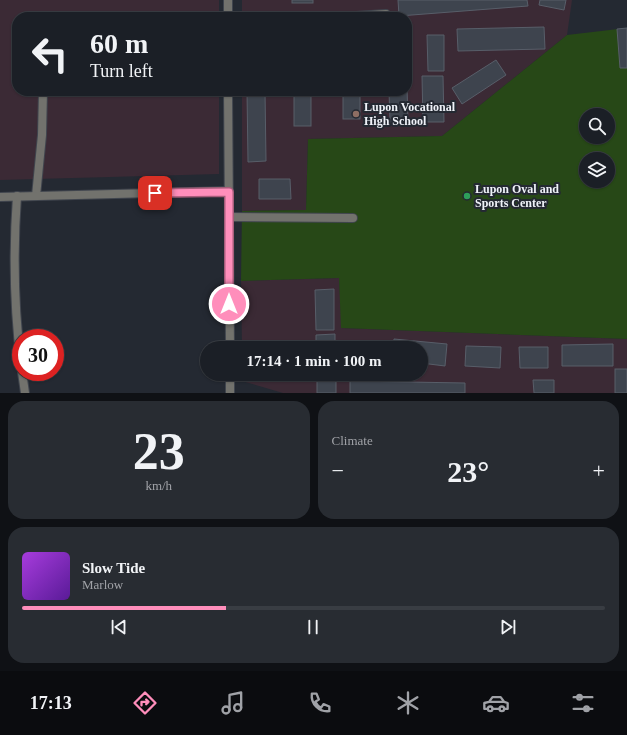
<!DOCTYPE html>
<html lang="en">
<head>
<meta charset="utf-8">
<style>
	:root { --surface:#1b1f26; --page:#282c32; --text:#f1f3f6; --muted:#a0a2a7; --line:#393d43; --accent:#ff8ebb }
	body { margin:0; font-family:"Times New Roman",serif; background:var(--page); color:var(--text); height:100vh; display:flex; flex-direction:column; font-size:15px; white-space:nowrap }
	* { box-sizing:border-box; margin:0 }
	p { font-size:13px; color:var(--muted) }
	.icon { flex:none; width:22px; height:22px; fill:none; stroke:currentColor; stroke-width:2; stroke-linecap:round; stroke-linejoin:round }
	.map { position:relative; height:393px; overflow:hidden }
	.side { display:flex; flex-direction:column; gap:8px; padding:8px; background:#0f1115; flex:1 }
	.side>* { flex:none }
	.banner { position:absolute; left:12px; top:12px; width:400px; height:84px; border-radius:16px; box-shadow:0 1px 3px #0004,0 0 0 1px var(--line); background:#1b1f26; color:var(--text); overflow:hidden }
	.tools { position:absolute; left:579px; top:108px; display:grid; gap:8px }
	.tools a { display:grid; place-items:center; width:36px; height:36px; border-radius:50%; background:var(--surface); box-shadow:0 1px 3px #0004,0 0 0 1px var(--line); font-size:20px }
	.speed { position:absolute; left:12px; top:329px; display:flex; gap:8px; font-size:20px; font-weight:700; text-align:center }
	.speed>* { display:grid; place-content:center; width:52px; height:52px; border-radius:50%; background:var(--surface); box-shadow:0 1px 3px #0004,0 0 0 1px var(--line); line-height:1 }
	.speed .limit { border:6px solid #d22; background:#fff; color:#111 }
	.pin { position:absolute; display:grid; place-items:center; width:34px; height:34px; color:#fff; margin:-17px; border-radius:8px; box-shadow:0 2px 6px #0006 }
	.me { position:absolute; width:44px; margin:-22px; rotate:0deg; stroke-linejoin:round; filter:drop-shadow(0 0 3px #0008) }
	.turn { display:flex; align-items:center; gap:14px; height:84px; padding:0 12px; font-size:18px }
	.turn .icon { width:52px; height:52px; stroke-width:2.5 }
	.turn b { display:block; font-size:28px; line-height:34px }
	.big { font-size:30px; font-weight:600; line-height:1.1 }
	.side .tile { flex:1; display:flex; flex-direction:column; justify-content:center; gap:6px; min-width:0; padding:0 14px; border-radius:16px; background:var(--page) }
	.side .dial { align-items:center; gap:0 }
	.dial b { font-size:52px; line-height:1 }
	.song { display:flex; align-items:center; gap:12px }
	.cover { width:48px; height:48px; border-radius:6px; background:linear-gradient(135deg,hsl(280 70% 55%),hsl(270 70% 35%)) }
	.played { height:4px; border-radius:2px; background:linear-gradient(90deg,var(--accent) 35%,var(--line) 35%) }
	.keys { display:flex; justify-content:space-around; direction:ltr }
	.heat { display:flex; justify-content:space-between; align-items:center; font-size:22px; direction:ltr }
	.side .tiles { flex:1; display:grid; gap:8px; grid-template-columns:1fr 1fr }
	.tile:last-child { grid-column:span 2 }
	.trip { position:absolute; left:200px; top:341px; width:228px; height:40px; border-radius:20px; background:var(--surface); box-shadow:0 1px 3px #0004,0 0 0 1px var(--line); font-weight:600; line-height:40px; text-align:center }
	.dock { display:flex; height:64px; justify-content:space-around; align-items:center; background:#0b0c0f; color:var(--muted) }
	.dock .icon { width:28px; height:28px }
	.dock .on { color:var(--accent) }
	.dock b { font-size:18px; color:var(--text) }
	.map>svg:first-child { display:block }
</style>
</head>
<body>
<div class="map">
<svg width="627" height="393" viewBox="0 0 627 393">
	<rect width="100%" height="100%" fill="#242932"/>
	<g fill="#3b2a35">
		<path d="M0 0H219V17H17V91H219V174L0 180Z"/>
		<path d="M242 0H572L567 35 442 136 308 139 306 210 242 211V91H407V17H242Z"/>
		<path d="M339 278 342 328 627 339V393H283L242 381V374H421V348H242L241 281Z"/>
	</g>
	<path fill="#274817" fill-rule="evenodd" d="M627 28V339L341 328 339 278 241 281 242 211 306 210 308 139 442 136 567 35ZM586 115H608V137H586ZM586 159H608V181H586Z"/>
	<g fill="#3e444e" stroke="#585e69">
		<rect x="292" y="0" width="21" height="3"/>
		<path d="M398 0H527L528 6 399 16Z"/>
		<path d="M540 0H566L564 10 539 5Z"/>
		<path d="M544 27 545 49 458 51 457 29Z"/>
		<path d="M627 28V68H620L617 29Z"/>
		<path d="M427 35H444V71H428Z"/>
		<path d="M496 60 506 75 462 104 452 88Z"/>
		<path d="M422 76H443L444 122H423Z"/>
		<path d="M407 87 408 122H390L389 91H407Z"/>
		<path d="M247 91H265L266 161 248 162Z"/>
		<rect x="294" y="91" width="17" height="35"/>
		<rect x="343" y="91" width="17" height="28"/>
		<path d="M259 179H290L291 199H259Z"/>
		<path d="M334 289V330H316L315 290Z"/>
		<path d="M335 334V348H316V335Z"/>
		<path d="M394 339 447 344 445 366 421 363V348H393Z"/>
		<path d="M613 344V366H562V345Z"/>
		<path d="M466 346 501 347 500 368 465 366Z"/>
		<path d="M519 347H548V368H520Z"/>
		<rect x="615" y="369" width="12" height="24"/>
		<rect x="317" y="374" width="19" height="19"/>
		<path d="M533 380H554V393H534Z"/>
		<path d="M350 381 465 383V393H350Z"/>
	</g>
	<g fill="none" stroke-linecap="round" stroke-linejoin="round">
		<g stroke="#40454e" stroke-width="10">
			<g id="lane">
				<path d="M341 17 386 14"/>
				<path d="M36 196 42 135 43 91"/>
				<path d="M229 217 353 218"/>
			</g>
		</g>
		<g stroke="#40454e" stroke-width="10">
			<g id="street">
				<path d="M228 17V0"/>
				<path d="M228 91 230 348"/>
				<path d="M17 196C13 252 14 308 21 363"/>
				<path d="M0 197 229 191"/>
				<path d="M22 372 25 393"/>
				<path d="M230 374V393"/>
			</g>
		</g>
		<use href="#lane" stroke="#72726d" stroke-width="8"/>
		<use href="#street" stroke="#72726d" stroke-width="8"/>
	</g>
	<g fill="none" stroke-linecap="round" stroke-linejoin="round">
		<g stroke="#a65c7a" stroke-width="10">
			<path id="route" d="M155 193 229 192V304"/>
		</g>
		<use href="#route" stroke="#ff8ebb" stroke-width="7"/>
	</g>
	<circle fill="#8d6e63" stroke="#242932" stroke-width="1.5" cx="356" cy="114" r="4"/>
	<circle fill="#2e9e5b" stroke="#242932" stroke-width="1.5" cx="467" cy="196" r="4"/>
	<g text-anchor="middle" stroke-width="4" stroke-linejoin="round" paint-order="stroke">
		<g font-size="12" font-weight="bold" fill="#eff2f8" stroke="#242932" text-anchor="start">
			<text x="364" y="111">Lupon Vocational<tspan x="364" dy="14">High School</tspan></text>
			<text x="475" y="193">Lupon Oval and<tspan x="475" dy="14">Sports Center</tspan></text>
		</g>
	</g>
</svg>
<div class="tools">
<a><svg class="icon" aria-label="search" viewBox="0 0 24 24"><circle cx="10" cy="10" r="6"/><path d="M15 15l6 6"/></svg></a>
<a><svg class="icon" aria-label="layers" viewBox="0 0 24 24"><path d="M12 4l9 5-9 5-9-5zM3 14l9 5 9-5"/></svg></a>
</div>
<div class="speed"><div class="limit">30</div></div>
<div class="pin" style="left:155px;top:193px;background:#d93025"><svg class="icon" aria-label="arrive" viewBox="0 0 24 24"><path d="M6 21V4h12l-3 4 3 4H6"/></svg></div>
<svg class="me" style="left:229px;top:304px" viewBox="-20 -20 40 40"><circle r="17" fill="#ff8ebb" stroke="#fff" stroke-width="3"/><path d="M0-11L8 9 0 5-8 9z" fill="#fff"/></svg>
<div class="trip">17:14 · 1 min · 100 m</div>
<div class="banner">
<div class="turn"><svg class="icon" aria-label="left" viewBox="0 0 24 24"><path d="M17 20v-9H6M10 6l-5 5 5 5"/></svg><div><b>60 m</b>Turn left</div></div>
</div>
</div>
<section class="side">
<div class="tiles">
<div class="tile dial"><b>23</b><p>km/h</p></div>
<div class="tile"><p>Climate</p>
<div class="heat"><a>−</a><b class="big">23°</b><a>+</a></div>
</div>
<div class="tile">
<div class="song"><i class="cover"></i><div><b>Slow Tide</b><p>Marlow</p></div></div>
<div class="played"></div>
<div class="keys"><svg class="icon" aria-label="previous" viewBox="0 0 24 24"><path d="M18 5L8 12l10 7zM5 5v14"/></svg><svg class="icon" aria-label="pause" viewBox="0 0 24 24"><path d="M8 5v14M16 5v14"/></svg><svg class="icon" aria-label="next" viewBox="0 0 24 24"><path d="M6 5l10 7-10 7zM19 5v14"/></svg></div>
</div>
</div>
</section>
<nav class="dock">
<b>17:13</b>
<svg class="icon on" aria-label="directions" viewBox="0 0 24 24"><path d="M12 3l9 9-9 9-9-9zM9 14v-3h6M13 9l2 2-2 2"/></svg>
<svg class="icon" aria-label="music" viewBox="0 0 24 24"><path d="M9 18V5l10-2v13"/><circle cx="6" cy="18" r="3"/><circle cx="16" cy="16" r="3"/></svg>
<svg class="icon" aria-label="phone" viewBox="0 0 24 24"><path d="M5 4h4l2 5-3 2q2 4 5 5l2-3 5 2v4C11 20 4 13 5 4z"/></svg>
<svg class="icon" aria-label="climate" viewBox="0 0 24 24"><path d="M12 3v18M4 7l16 10M4 17L20 7"/></svg>
<svg class="icon" aria-label="car" viewBox="0 0 24 24"><path d="M5 17H2v-5l4-1 3-4h7l3 4 3 1v5h-3M9 17h6M6 11h13"/><circle cx="7" cy="17" r="2"/><circle cx="17" cy="17" r="2"/></svg>
<svg class="icon" aria-label="filters" viewBox="0 0 24 24"><path d="M4 7h16M4 17h16"/><circle cx="9" cy="7" r="2"/><circle cx="15" cy="17" r="2"/></svg>
</nav>
</body>
</html>
